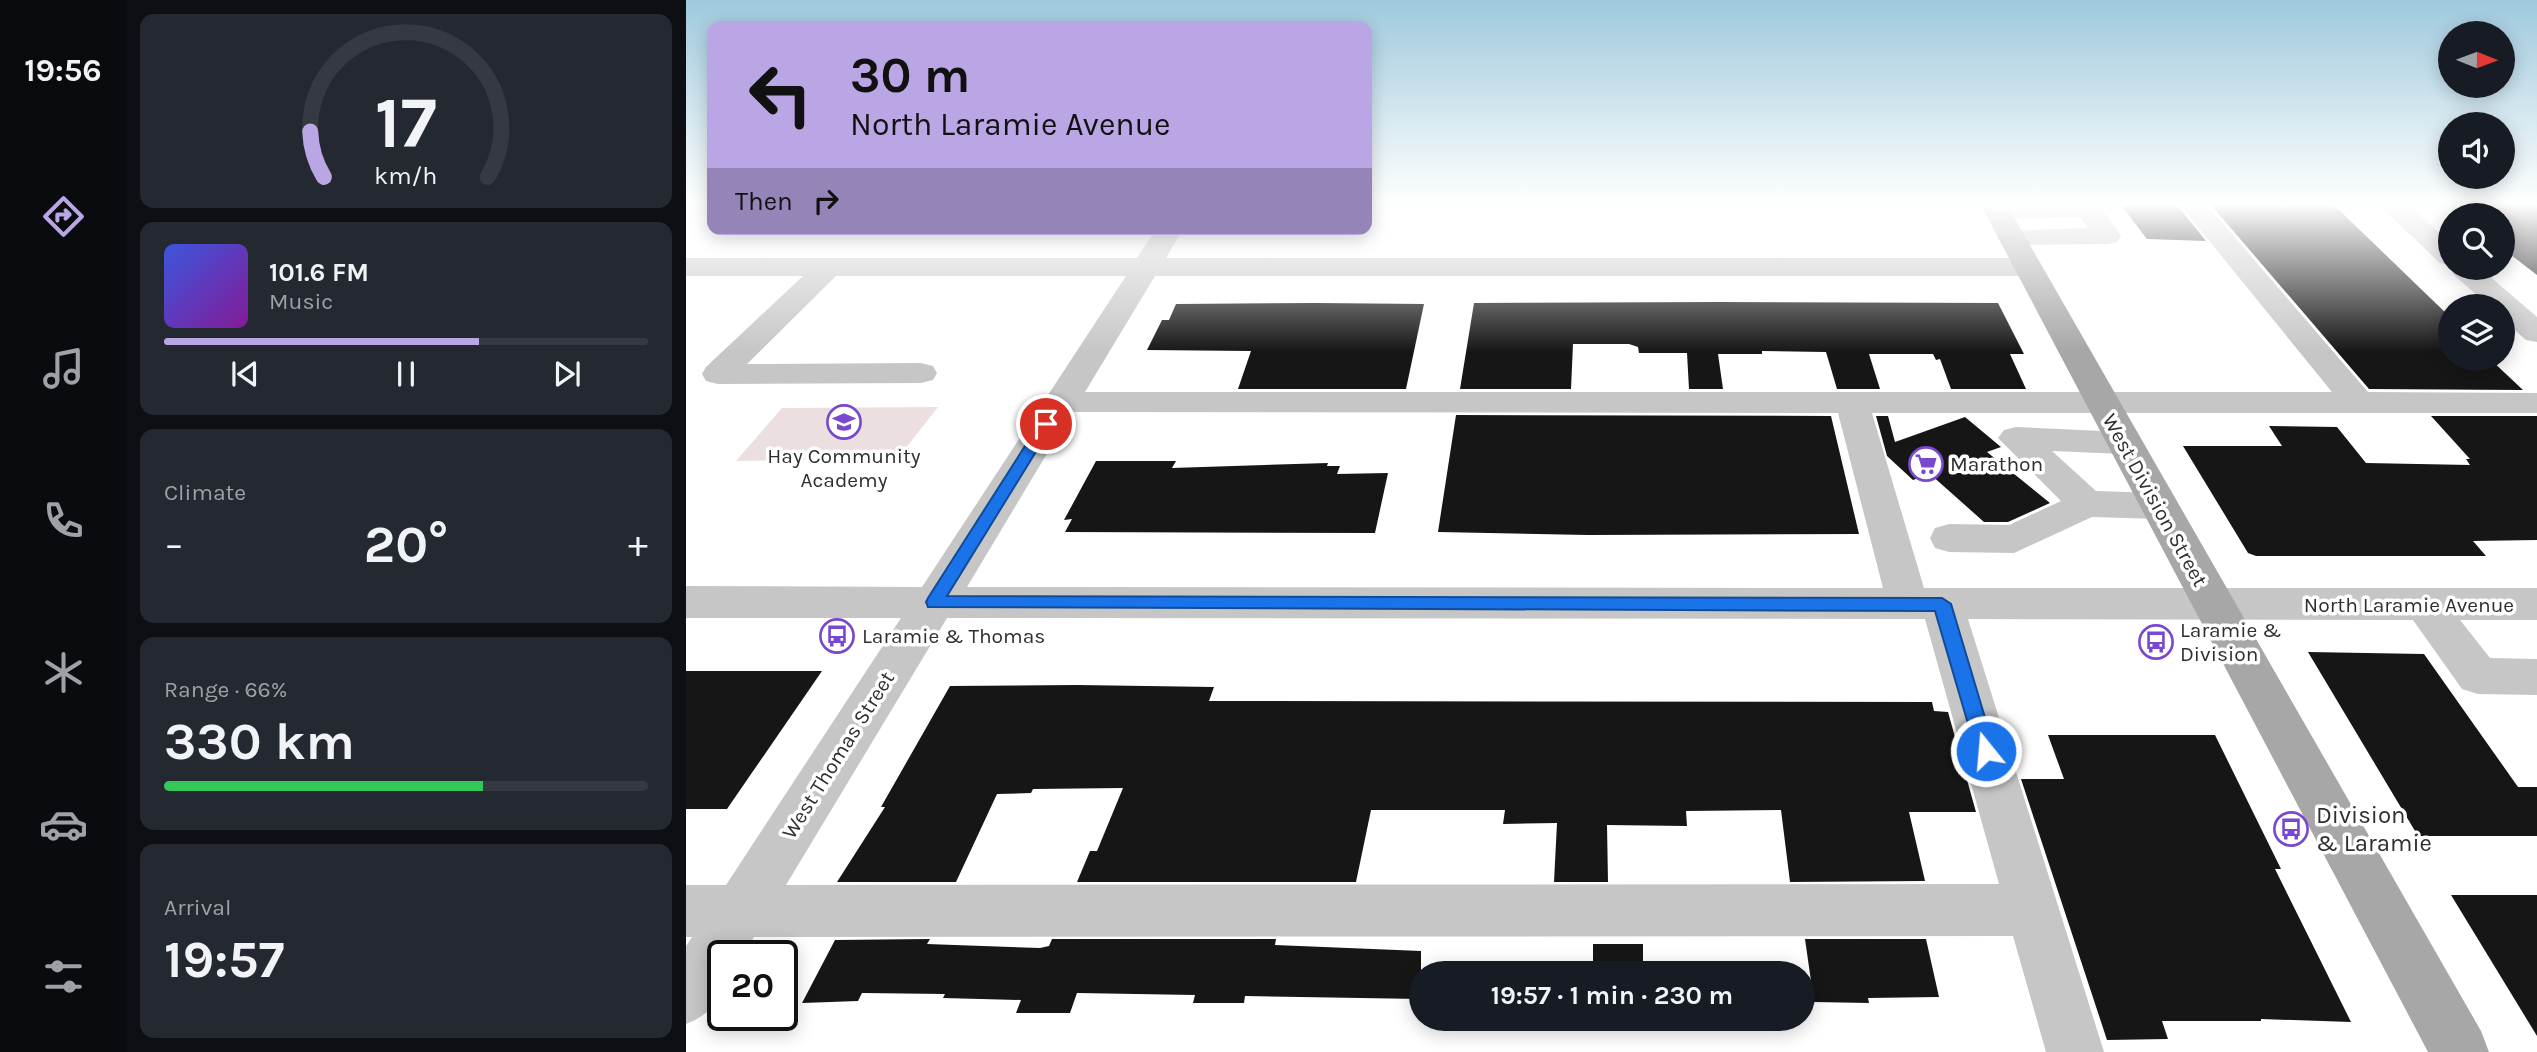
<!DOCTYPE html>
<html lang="en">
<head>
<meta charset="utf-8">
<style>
	:root { --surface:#171b24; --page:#242831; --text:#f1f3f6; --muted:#9ea1a6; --line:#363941; --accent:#bba6e5 }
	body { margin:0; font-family:Karla,sans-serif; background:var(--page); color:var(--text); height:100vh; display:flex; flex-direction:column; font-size:26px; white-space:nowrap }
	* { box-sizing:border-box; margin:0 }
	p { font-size:23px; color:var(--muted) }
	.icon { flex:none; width:38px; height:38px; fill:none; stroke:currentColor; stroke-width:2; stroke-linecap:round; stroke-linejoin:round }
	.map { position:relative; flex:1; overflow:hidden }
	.side { display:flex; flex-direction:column; gap:14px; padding:14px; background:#0d0f14; width:560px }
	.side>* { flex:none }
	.guide { position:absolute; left:21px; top:21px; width:665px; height:214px; border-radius:14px; box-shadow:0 4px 18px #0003; background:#bba6e5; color:#111; overflow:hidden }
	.needle { width:46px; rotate:91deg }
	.tools { position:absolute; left:1752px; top:21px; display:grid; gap:14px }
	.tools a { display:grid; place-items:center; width:77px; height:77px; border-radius:50%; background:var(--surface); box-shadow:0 4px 18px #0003; font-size:35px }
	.speed { position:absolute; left:21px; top:940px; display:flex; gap:14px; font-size:35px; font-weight:700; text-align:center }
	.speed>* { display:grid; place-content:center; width:91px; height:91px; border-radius:50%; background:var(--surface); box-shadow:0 4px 18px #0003; line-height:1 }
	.speed .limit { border:4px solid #111; border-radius:10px; background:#fff; color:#111 }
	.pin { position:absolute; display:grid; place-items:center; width:60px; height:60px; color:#fff; margin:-30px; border:4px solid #fff; border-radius:50%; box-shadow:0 2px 7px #0007 }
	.me { position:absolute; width:77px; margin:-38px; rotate:343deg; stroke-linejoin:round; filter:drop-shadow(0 0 5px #0008) }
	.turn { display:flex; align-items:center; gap:24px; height:147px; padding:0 28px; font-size:32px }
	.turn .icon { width:91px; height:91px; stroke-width:2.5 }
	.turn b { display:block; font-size:49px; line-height:60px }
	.then { display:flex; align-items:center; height:66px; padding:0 28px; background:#0003; gap:14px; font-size:26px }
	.big { font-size:52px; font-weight:700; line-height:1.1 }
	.side .widget { flex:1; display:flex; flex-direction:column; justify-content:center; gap:10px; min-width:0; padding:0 24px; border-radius:14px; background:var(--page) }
	.side .dial { align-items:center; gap:0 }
	.dial svg { height:182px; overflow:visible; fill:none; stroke:var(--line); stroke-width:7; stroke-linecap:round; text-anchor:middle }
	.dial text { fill:var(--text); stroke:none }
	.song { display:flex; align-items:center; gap:21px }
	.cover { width:84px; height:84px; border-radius:10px; background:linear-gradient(135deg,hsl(230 70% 55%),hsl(290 70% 35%)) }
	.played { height:7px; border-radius:4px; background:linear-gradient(90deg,var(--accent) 65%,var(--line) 65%) }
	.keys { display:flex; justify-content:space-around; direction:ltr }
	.heat { display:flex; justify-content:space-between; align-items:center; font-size:38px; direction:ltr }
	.charge { height:10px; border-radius:5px; background:linear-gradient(90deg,#34c759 66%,var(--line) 0) }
	.trip { position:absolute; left:723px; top:961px; width:406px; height:70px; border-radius:35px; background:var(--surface); box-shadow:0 4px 18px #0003; font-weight:700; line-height:70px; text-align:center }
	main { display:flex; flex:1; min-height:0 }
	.dock { display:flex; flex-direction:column; width:126px; justify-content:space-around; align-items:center; background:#090b0e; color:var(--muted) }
	.dock .icon { width:49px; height:49px }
	.dock .current { color:var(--accent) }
	.dock b { font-size:32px; color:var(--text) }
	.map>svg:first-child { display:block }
</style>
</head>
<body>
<main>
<nav class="dock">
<b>19:56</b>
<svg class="icon current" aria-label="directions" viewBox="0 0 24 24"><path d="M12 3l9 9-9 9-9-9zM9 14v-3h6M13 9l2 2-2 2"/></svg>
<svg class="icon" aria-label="music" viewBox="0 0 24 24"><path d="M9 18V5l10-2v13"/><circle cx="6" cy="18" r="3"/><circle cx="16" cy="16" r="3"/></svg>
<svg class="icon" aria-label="phone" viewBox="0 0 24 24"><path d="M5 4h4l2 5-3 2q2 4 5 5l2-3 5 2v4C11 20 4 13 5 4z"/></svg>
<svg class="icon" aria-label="climate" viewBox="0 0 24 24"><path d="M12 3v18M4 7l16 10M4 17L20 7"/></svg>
<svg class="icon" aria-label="car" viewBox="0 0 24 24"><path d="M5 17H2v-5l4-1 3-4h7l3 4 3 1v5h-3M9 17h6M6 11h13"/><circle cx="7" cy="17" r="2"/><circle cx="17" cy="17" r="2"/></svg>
<svg class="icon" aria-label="filters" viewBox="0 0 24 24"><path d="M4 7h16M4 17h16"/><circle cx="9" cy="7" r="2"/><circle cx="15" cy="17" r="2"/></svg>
</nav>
<section class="side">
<div class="widget dial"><svg viewBox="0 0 100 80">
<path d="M14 69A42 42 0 1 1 86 69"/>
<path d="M14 69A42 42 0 0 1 8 49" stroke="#bba6e5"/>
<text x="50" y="56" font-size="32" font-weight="700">17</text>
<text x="50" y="72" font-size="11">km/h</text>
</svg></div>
<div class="widget">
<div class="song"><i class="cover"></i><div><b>101.6 FM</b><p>Music</p></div></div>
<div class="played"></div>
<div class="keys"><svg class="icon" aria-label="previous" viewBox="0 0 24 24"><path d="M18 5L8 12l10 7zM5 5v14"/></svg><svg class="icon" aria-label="pause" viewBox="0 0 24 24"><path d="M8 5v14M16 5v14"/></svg><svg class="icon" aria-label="next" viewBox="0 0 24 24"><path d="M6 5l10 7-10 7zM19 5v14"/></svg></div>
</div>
<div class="widget"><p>Climate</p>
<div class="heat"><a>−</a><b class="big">20°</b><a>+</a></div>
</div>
<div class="widget"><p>Range · 66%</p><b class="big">330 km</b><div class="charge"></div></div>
<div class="widget"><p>Arrival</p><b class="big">19:57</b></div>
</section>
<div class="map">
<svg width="1851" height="1052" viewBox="0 0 1851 1052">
	<rect width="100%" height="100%" fill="#fff"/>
	<path fill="#ebdfe0" d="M252 407 212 458 50 461 96 408Z"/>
	<g fill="#161616">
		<path d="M1435 205H1491L1520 241 1461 239Z"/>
		<path d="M1525 205H1648L1764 317V359H1804L1837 390 1683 389Z"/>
		<path d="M1764 205H1851V275L1816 248V215H1777Z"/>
		<path d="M1033 302 1312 303 1338 354H1324L1340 389H1265L1254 359 1250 360 1247 354H1183L1194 389H1151L1140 352 1076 351V354H1032L1037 389H1003L1001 353H953L952 347 943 344H887L885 389H774L788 303Z"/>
		<path d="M490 304 630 303 738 304 720 389H552L565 351 461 350 476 320H483Z"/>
		<path d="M770 415 1145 416 1173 534 902 535 752 532Z"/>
		<path d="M1190 416H1202L1209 442 1279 417 1315 447 1301 452 1364 503 1322 522H1298L1244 474 1227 480 1201 456Z"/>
		<path d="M1745 416H1851V540L1787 541 1800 556H1570L1562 553 1497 446H1596L1583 426 1651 427 1680 463 1784 465 1780 459H1784Z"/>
		<path d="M410 461H490L486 468 642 463 641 466H654L651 474 702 473 689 533 379 532 386 519 378 520Z"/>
		<path d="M1622 652 1738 654 1832 787H1851V836H1732Z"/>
		<path d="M0 671H136L41 809H0Z"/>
		<path d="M392 685 528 687 523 701 1246 702 1248 711 1262 712 1290 812H1223L1239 881 1104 882 1095 810 1000 811 1001 826 921 825 922 882H868L871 823 817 824 819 810H685L670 882H391L404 851H411L437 788 347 789 345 793 311 794 270 882H151L199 807H195L264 686Z"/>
		<path d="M1362 735H1529L1595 869H1589L1665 1022 1575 1019V1021H1476L1482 1039 1421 1040 1335 779H1378Z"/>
		<path d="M1765 895H1851V1036Z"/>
		<path d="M244 939 241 944 354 948 363 946 366 939H590L589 945 735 951V999L559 996 558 1003H507L509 995 391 993 384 1013H330L335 1000 257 998 259 994 176 993 172 1001 116 1003 149 940Z"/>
		<path d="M1119 939H1240L1253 997 1182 998 1183 1003 1128 1002Z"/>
		<rect x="907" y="944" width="50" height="29"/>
	</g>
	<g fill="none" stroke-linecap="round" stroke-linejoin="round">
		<g fill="#c6c6c6" fill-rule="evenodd">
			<path d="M1303 205H1413L1435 236 1431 242 1421 244 1325 245 1315 243 1311 237 1315 231 1402 228 1394 217 1311 219 1302 217 1298 211Z"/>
			<path d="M1494 205H1521L1682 392 1851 393V413H1186L1238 588H1851V620H1774L1804 658 1851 659V695L1792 694 1776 689 1727 620 1282 619 1418 1052H1360L1327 936 68 937 57 956H37C37 990 35 1010 0 1024V946L6 937H0V885H40L215 618H0V586L236 587 440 276H150L61 364 235 363 247 366 251 373 247 380 235 383 32 384 20 381 16 374 20 367 117 276H0V258H451L470 229H497L480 258H1342L1352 261 1356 267 1352 273 1342 276H469L399 392H1646ZM386 412 1152 413 1197 588 281 587ZM261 618 1239 619 1313 884 100 885Z"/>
			<path d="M1693 205H1722L1764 242V265L1754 263Z"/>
			<path d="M1764 266 1794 268 1851 317V342L1840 340 1816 319V306H1803L1767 274Z"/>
			<path d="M1330 427 1437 432 1449 435 1455 443 1449 451 1437 454 1366 451 1410 491 1472 493 1485 497 1491 506 1485 515 1472 519 1406 517 1328 553 1263 552 1249 548 1244 538 1249 528 1263 524 1323 525 1375 501 1312 438 1318 430Z"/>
		</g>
		<path fill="#a7a7a7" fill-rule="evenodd" d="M1295 205H1321L1795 1031 1803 1052H1742Z"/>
	</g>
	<linearGradient id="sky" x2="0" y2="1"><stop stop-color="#9fc9de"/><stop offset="0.58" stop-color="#fff"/><stop offset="1" stop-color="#fff" stop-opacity="0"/></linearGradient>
	<rect width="1851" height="352" fill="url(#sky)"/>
	<path fill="#1a73e8" stroke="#114b97" stroke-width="2" d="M360 420 367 424 261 596 1256 598 1265 604 1309 751 1307 757 1300 760 1293 757 1290 751 1249 611 242 607 240 602 242 598 355 421Z"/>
	<defs>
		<g id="school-ring" transform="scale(1.75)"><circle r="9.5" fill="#fff" stroke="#7848d0" stroke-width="1.5"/><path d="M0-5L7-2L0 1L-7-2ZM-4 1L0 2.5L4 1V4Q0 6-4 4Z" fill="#7848d0"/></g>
		<g id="supermarket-ring" transform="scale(1.75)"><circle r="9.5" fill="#fff" stroke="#7848d0" stroke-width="1.5"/><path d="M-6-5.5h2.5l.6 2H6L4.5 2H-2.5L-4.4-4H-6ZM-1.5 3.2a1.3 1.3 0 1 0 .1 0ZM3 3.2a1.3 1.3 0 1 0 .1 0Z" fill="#7848d0"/></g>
		<g id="bus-ring" transform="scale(1.75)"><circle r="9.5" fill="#fff" stroke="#7848d0" stroke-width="1.5"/><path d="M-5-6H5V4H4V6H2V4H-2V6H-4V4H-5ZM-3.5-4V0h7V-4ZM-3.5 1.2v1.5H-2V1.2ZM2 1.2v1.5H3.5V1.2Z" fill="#7848d0"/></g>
	</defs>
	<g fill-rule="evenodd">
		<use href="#school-ring" x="158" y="422"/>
		<use href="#supermarket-ring" x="1240" y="464"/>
		<use href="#bus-ring" x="151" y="636"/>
		<use href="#bus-ring" x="1470" y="642"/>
		<use href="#bus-ring" x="1605" y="829"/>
	</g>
	<g text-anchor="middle" stroke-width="7" stroke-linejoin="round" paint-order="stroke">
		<g font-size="21" fill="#2f2f2f" stroke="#fff" text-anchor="start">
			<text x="158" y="463" text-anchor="middle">Hay Community<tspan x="158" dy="24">Academy</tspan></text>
			<text x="1264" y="471">Marathon</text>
			<text x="1494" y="637">Laramie &amp;<tspan x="1494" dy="24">Division</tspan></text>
			<text x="176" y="643">Laramie &amp; Thomas</text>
		</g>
		<g font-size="21" fill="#2f2f2f" stroke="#fff">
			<text transform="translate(1469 500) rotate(61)" y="7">West Division Street</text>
			<text x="1723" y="612">North Laramie Avenue</text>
			<text transform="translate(152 755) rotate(-58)" y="7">West Thomas Street</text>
		</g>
		<g font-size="24" fill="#2f2f2f" stroke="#fff" text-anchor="start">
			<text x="1630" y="823">Division<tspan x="1630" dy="28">&amp; Laramie</tspan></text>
		</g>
	</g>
</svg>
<div class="tools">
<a><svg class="needle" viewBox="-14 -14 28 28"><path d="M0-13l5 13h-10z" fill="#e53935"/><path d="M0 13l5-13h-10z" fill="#9ea1a6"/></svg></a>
<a><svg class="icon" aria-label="sound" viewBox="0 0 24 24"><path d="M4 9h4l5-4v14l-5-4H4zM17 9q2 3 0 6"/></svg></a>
<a><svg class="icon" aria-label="search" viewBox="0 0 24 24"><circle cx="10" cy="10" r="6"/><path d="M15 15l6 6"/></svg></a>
<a><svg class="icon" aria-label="layers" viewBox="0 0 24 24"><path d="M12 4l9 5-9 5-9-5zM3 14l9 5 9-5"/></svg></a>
</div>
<div class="speed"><div class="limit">20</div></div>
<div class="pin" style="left:360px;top:424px;background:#d93025"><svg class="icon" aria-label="arrive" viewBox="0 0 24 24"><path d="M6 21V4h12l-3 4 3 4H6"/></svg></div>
<svg class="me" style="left:1300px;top:751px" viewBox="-20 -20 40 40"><circle r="17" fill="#1a73e8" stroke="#fff" stroke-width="3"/><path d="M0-11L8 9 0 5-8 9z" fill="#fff"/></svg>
<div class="trip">19:57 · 1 min · 230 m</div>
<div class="guide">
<div class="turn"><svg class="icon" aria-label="left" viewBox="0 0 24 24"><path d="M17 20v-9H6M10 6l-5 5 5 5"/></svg><div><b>30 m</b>North Laramie Avenue</div></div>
<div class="then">Then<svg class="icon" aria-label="right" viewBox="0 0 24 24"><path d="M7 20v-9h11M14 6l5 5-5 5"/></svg></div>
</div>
</div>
</main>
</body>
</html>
